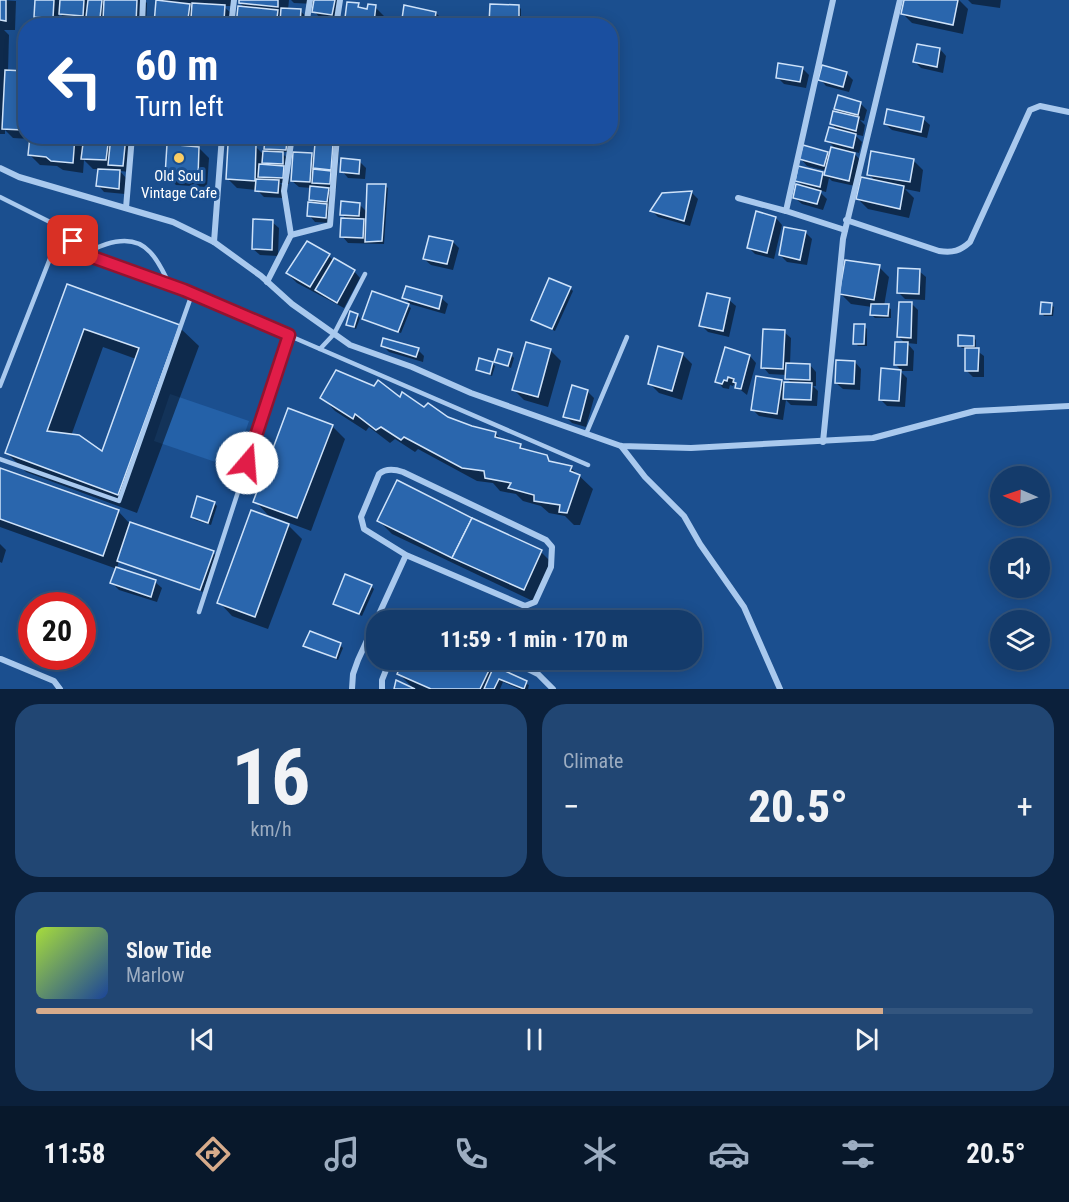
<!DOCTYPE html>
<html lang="en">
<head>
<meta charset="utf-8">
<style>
	:root { --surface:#143b6b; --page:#214673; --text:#f1f3f6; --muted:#9dadc1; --line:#33557e; --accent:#d6ab8b }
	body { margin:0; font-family:"Roboto Condensed",sans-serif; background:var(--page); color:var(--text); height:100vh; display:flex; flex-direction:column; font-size:22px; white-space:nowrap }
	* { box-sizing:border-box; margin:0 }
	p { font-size:20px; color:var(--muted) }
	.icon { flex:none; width:33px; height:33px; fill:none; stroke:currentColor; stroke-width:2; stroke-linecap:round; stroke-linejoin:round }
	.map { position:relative; height:689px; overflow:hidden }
	.details { display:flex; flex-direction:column; gap:15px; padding:15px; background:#0b203b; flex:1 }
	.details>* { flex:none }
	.hud { position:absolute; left:18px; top:18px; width:600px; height:126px; border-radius:24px; box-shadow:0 3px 15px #0003,0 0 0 2px var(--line); background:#1a4fa0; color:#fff; overflow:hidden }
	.needle { width:39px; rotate:272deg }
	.controls { position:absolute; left:990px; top:466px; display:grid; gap:12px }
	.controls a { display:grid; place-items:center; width:60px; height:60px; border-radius:50%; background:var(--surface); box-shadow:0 3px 15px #0003,0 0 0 2px var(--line); font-size:30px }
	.speed { position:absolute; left:18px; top:592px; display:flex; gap:12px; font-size:30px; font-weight:700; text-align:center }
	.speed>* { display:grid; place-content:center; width:78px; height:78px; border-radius:50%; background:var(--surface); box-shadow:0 3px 15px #0003,0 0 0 2px var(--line); line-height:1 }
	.speed .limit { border:9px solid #d22; background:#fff; color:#111 }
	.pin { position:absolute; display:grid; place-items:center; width:51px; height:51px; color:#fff; margin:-26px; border-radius:12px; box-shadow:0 3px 9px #0006 }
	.me { position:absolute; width:66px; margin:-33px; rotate:18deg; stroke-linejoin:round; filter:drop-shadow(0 0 4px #0008) }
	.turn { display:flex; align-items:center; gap:21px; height:126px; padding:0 18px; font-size:27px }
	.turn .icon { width:78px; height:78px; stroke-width:2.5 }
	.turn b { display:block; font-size:42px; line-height:51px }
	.big { font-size:45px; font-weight:800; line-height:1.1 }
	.details .tile { flex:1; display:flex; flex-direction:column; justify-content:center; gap:9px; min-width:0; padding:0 21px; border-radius:24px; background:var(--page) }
	.details .dial { align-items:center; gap:0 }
	.dial b { font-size:78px; line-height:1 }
	.song { display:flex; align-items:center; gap:18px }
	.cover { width:72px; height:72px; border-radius:9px; background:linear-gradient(135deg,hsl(80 70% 55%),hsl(220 70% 35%)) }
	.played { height:6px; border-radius:3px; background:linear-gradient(90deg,var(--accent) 85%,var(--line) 85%) }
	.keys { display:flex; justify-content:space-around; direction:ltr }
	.heat { display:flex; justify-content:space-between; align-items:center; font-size:33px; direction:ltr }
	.details .tiles { flex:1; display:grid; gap:15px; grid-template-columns:1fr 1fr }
	.tile:last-child { grid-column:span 2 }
	.trip { position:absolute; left:366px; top:610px; width:336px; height:60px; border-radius:24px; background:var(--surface); box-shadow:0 3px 15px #0003,0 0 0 2px var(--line); font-weight:800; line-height:60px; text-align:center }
	.tabs { display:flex; height:96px; justify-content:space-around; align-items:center; background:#08182b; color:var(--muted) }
	.tabs .icon { width:42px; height:42px }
	.tabs .active { color:var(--accent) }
	.tabs b { font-size:27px; color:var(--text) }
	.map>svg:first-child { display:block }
</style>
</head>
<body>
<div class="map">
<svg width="1069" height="689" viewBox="0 0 1069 689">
	<rect width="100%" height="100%" fill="#1b4f8f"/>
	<path fill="#2461a8" d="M170 394 249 421 233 468 154 441Z"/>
	<g fill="#0007" fill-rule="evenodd">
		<path d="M0 0 16 1 15 30H4L9 35 8 71 26 72V136H82L85 139V136H133L130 172 120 171 126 178 125 194 104 192 98 185 100 169H93L84 160 83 173 63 170 57 166 40 165 30 155 31 139 13 138 5 130V134H0Z"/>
		<path d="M36 0H144L147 3 146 26H110L107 22 106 24 94 23 89 18V21L67 20 59 13V23H42L36 16Z"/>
		<path d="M159 0H232L231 6H223L231 13 230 26H157L156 24 161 2Z"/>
		<path d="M241 0H289L288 10 300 11 307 17 306 26H238L245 8 240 3Z"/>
		<path d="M291 0H342L338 21 320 18 314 11 315 4 294 3Z"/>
		<path d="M905 0H959L968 9 963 34 912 23 902 13Z"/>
		<path d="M968 0H1001L1000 8 972 4Z"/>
		<path d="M358 5 363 10H368L375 7 385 17 384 26H352L346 17Z"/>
		<path d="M518 6 521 9V26H493L491 23Z"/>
		<path d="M436 13 439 16 437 26H403Z"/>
		<path d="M940 49 946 56 943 73 921 68 915 62Z"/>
		<path d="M802 68 809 75 806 88 784 84 777 77Z"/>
		<path d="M846 73 853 80 849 92 826 86 820 79Z"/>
		<path d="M860 103 867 110 864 121 860 120 865 125 863 136 854 134 862 142 859 153 852 151 861 161 855 186 832 181 829 178 826 192 818 190 827 199 823 210 802 204 795 198 804 187 796 180 822 173 825 177 827 171 807 166 801 159 827 153 830 156 837 150 827 140 839 132 832 124 842 115 836 108Z"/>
		<path d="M923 119 930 125 927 138 892 130 885 124Z"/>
		<path d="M293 136 288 152H281L286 157 285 166H281L290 174 289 184 280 183 285 188 284 198 264 197 257 190 237 188 227 178 255 146 264 155 270 153 266 148 272 142 268 136Z"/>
		<path d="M297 136H340L333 147 339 152 336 190H328L335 196 334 207H328L333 212 332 223 315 222 309 215 315 204 310 199 311 188 299 187 292 181 311 155 315 159 316 146 303 145 296 139Z"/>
		<path d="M199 148 209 158 207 187 176 185 166 175Z"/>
		<path d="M913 160 923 170 920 192 905 189 914 198 909 218 868 209 858 199 876 182 869 174Z"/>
		<path d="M359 161 366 168 365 179 348 178 342 171Z"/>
		<path d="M385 186 388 188 384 244 348 243 342 236 347 220 342 214 359 204 368 213Z"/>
		<path d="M691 192 698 199 690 226 658 217 652 211Z"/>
		<path d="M776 218 782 225 774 259 755 254 749 248Z"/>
		<path d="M272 222 279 228 278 256 260 255 253 249Z"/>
		<path d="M805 232 812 239 807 265 787 262 780 255Z"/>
		<path d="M453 242 459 248 453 270 431 265 424 259Z"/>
		<path d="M329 256 334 261 354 271 360 278 344 308 297 283 287 273Z"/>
		<path d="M879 267 889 277 884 306 891 309V318H875L872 315V307L851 304 841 294Z"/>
		<path d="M919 271 926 277 925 300 905 299 898 292Z"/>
		<path d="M68 285 179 327 199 346 137 513 26 472 7 453ZM103 347 136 359 103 453 71 436Z"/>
		<path d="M570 288 573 291 555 331 532 320Z"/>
		<path d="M404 297 441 298 448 304 445 314 410 304Z"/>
		<path d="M729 300 736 306 729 337 708 332 701 325Z"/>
		<path d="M912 304 918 310 917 344 907 343 914 351 913 371H902L895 364 906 344 899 337Z"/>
		<path d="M1051 305 1054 307 1053 316H1044L1042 313Z"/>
		<path d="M408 306 411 308 401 333 366 321 364 318Z"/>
		<path d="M357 315 360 318 356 329 348 325Z"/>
		<path d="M864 326 867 329V346H858L855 343Z"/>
		<path d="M784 332 791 338 790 364 810 365 816 372V386H813L818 391 817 406 791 405 786 400 783 420 759 416 753 410 781 381 784 383 792 384 787 378V375L769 374 763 367Z"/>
		<path d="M973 337 976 340V350L984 356V377H973L966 370 967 348H962L959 345Z"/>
		<path d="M383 346 418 350 424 356 423 362 389 352Z"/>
		<path d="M726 349 750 356 756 363 747 395 737 387 735 382 733 386 730 385 729 389 723 388 717 381Z"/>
		<path d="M551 351 561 361 548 407 524 400 514 390Z"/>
		<path d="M682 354 692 364 682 400 659 393 649 383Z"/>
		<path d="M511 355 514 358 511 368 496 361Z"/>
		<path d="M855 362 861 369 860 390 843 389 836 383Z"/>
		<path d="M492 363 495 366 492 376 477 370Z"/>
		<path d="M900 371 907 378 905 407 887 406 881 400Z"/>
		<path d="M588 392 594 398 586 427 572 423 565 416Z"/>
		<path d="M322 397 401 400 447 418 495 433 503 441 520 445 526 452 546 457 553 464 571 468 593 489 580 525H574L565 516 549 513 541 506 523 501 516 494 500 491 493 483 477 481 418 449 415 452 395 439 390 443 369 427 366 431 335 411Z"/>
		<path d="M332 426 345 439 311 531 268 515 255 501Z"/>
		<path d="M0 469 119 512 130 524 213 553 216 555 203 592 119 560 117 569 0 527Z"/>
		<path d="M214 503 217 506 211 525 195 520 192 517Z"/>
		<path d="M252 512 289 526 302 539 268 629 232 616 219 602Z"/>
		<path d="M379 521 541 552 554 565 537 603 392 534Z"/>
		<path d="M0 544 6 550 2 563 0 562Z"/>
		<path d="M155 582 162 588 157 602 119 590 112 583Z"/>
		<path d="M371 586 374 589 362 616 335 604Z"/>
		<path d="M305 645H340L343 648 338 660Z"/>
		<path d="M405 660H480L529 685 528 689H519L503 682 500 689H414L398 673Z"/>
	</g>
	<g fill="#2a66ad" stroke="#cfe3fa" stroke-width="1.5" fill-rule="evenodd">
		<path d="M0 0H6V21L0 20Z"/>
		<path d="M35 0H54L53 18 34 17Z"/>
		<path d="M60 0H84L83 16 59 14Z"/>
		<path d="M88 0H102L100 18 86 17Z"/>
		<path d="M104 0H137L136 23 103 20Z"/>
		<path d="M156 0 190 4 187 26 154 24Z"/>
		<path d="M239 0H278V7L239 3Z"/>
		<path d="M314 0H335L332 15 312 12Z"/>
		<path d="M904 0H958L953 25 901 14Z"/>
		<path d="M347 2 359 3 358 7 367 9 368 4 376 5 374 22 367 21 366 26H351V19L345 18Z"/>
		<path d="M192 3 225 5 224 21 191 18Z"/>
		<path d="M490 4 519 5V24H489Z"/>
		<path d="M404 5 436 12 434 26H401Z"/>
		<path d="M238 6 278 10 276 26H236Z"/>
		<path d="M281 8 301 9 300 24 280 22Z"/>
		<path d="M191 20 223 23V26H190Z"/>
		<path d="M917 44 940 48 937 67 913 62Z"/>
		<path d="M778 63 803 67 800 82 776 78Z"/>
		<path d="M822 65 847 72 843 87 818 80Z"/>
		<path d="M5 70 26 71 23 130 2 129Z"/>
		<path d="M838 95 861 102 858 115 834 109Z"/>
		<path d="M887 109 924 117 921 132 884 124Z"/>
		<path d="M833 111 859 117 856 131 830 124Z"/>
		<path d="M829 127 856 134 853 148 825 141Z"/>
		<path d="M30 136H75L73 163 51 161 46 157 28 155Z"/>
		<path d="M84 136H109L106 160 81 159Z"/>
		<path d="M111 136H126L123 166 108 165Z"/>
		<path d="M266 136H287V139Z"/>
		<path d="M295 136H314L313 141 295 139Z"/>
		<path d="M315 136H333V141L314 139Z"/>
		<path d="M265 140 287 141 286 150 264 149Z"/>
		<path d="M315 143 333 144 331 170 313 168Z"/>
		<path d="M167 144 199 147 198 178 165 176Z"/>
		<path d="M228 144 256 145 255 181 226 179Z"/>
		<path d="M803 145 828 152 824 166 799 159Z"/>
		<path d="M831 147 855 153 849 181 824 175Z"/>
		<path d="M263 151 283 152V164L262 163Z"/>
		<path d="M871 151 914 159 910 182 867 175Z"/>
		<path d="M293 152 312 153 310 182 291 181Z"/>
		<path d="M341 158 360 160 359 174 340 172Z"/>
		<path d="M259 164 284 166 283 178 258 177Z"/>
		<path d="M798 166 823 172 820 187 795 181Z"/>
		<path d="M98 169 120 170 119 189 96 186Z"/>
		<path d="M313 169 331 171 330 184 312 183Z"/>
		<path d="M861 177 904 186 900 209 856 199Z"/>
		<path d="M256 179 279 180 278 193 255 191Z"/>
		<path d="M367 184H386L382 241 365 242Z"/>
		<path d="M796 184 821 191 817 204 793 198Z"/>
		<path d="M310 186 329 188 327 202 309 200Z"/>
		<path d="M692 191 684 221 650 211 662 193Z"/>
		<path d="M341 201 360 203 359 216 340 215Z"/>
		<path d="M308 202 327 204 326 218 307 216Z"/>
		<path d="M756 211 776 217 767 253 747 248Z"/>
		<path d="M341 218 364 219 363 238 340 237Z"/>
		<path d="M253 219 273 220 272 250 252 249Z"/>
		<path d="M784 227 806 231 800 260 779 255Z"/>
		<path d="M429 236 453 241 447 264 423 259Z"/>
		<path d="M307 241 330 254 310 287 286 273Z"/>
		<path d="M334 258 355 270 337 303 315 290Z"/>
		<path d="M845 260 880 265 874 300 839 294Z"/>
		<path d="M898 268 920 269 919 294 897 293Z"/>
		<path d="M549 278 571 287 552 329 531 320Z"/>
		<path d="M67 284 180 325 118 495 5 453ZM84 329 139 348 102 451 79 435 47 431Z"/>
		<path d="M406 286 442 296 439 309 402 298Z"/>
		<path d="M372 291 409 304 398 332 362 319Z"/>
		<path d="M707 293 730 298 723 331 699 326Z"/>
		<path d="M899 302H912L911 338 897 337Z"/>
		<path d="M1041 302 1052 303 1051 314H1040Z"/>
		<path d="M871 304H889L888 316 870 315Z"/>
		<path d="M350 311 358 314 354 327 346 325Z"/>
		<path d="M854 324H865L864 344H853Z"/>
		<path d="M763 329 785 330 783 369 761 368Z"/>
		<path d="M958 335 974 336V346H958Z"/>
		<path d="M383 338 419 348 416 357 381 346Z"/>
		<path d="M526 342 551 349 538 397 512 390Z"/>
		<path d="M895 342H908L907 365H894Z"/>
		<path d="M658 346 683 353 672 391 648 384Z"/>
		<path d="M725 347 750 355 741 389 735 388 736 383 733 382 734 379 728 377 727 381 724 380 722 384 715 382Z"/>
		<path d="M965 348H979L978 371H965Z"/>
		<path d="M498 349 512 353 508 366 494 362Z"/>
		<path d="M479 358 493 362 490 374 476 370Z"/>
		<path d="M836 360 855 361 854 384 835 383Z"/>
		<path d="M786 363 810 364V380L785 379Z"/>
		<path d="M881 368 901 370 899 401 879 400Z"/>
		<path d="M336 370 374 386 378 380 400 397 402 392 424 407 428 403 448 417 472 426 496 432 495 437 521 444 520 448 547 455 549 461 572 466 570 471 580 475 567 513 559 512 560 505 534 501V495L508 488 511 483 485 478 484 471 462 468 404 437 401 440 381 427 376 430 355 414 353 419 320 398Z"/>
		<path d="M756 376 782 380 777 414 751 410Z"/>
		<path d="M784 382 812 383 811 400 783 399Z"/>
		<path d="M572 385 588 390 580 421 563 417Z"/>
		<path d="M288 408 333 425 297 518 253 502Z"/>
		<path d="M0 468 119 510 103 556 0 519Z"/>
		<path d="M397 480 472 518 452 558 377 521Z"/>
		<path d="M197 496 215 502 208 523 191 517Z"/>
		<path d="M251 510 289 524 255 617 217 603Z"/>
		<path d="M472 518 542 550 524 590 452 558Z"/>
		<path d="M130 522 214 551 200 590 117 561Z"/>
		<path d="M116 567 156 580 151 597 110 583Z"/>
		<path d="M345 574 372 585 359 614 333 604Z"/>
		<path d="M310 631 341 643 336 658 303 646Z"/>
		<path d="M403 660H484L492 664 480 689H431L397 674Z"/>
		<path d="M494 666 527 681 524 689 499 679 494 689H484Z"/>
		<path d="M396 680 415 689H394Z"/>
	</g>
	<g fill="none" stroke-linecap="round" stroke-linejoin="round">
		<g stroke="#a9c9ee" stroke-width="4.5">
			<path d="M0 197 62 228 0 386"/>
			<path d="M62 228 84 254 184 290 320 349 334 334 365 274"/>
			<path d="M84 254C104 243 132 232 150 252 159 261 164 274 170 285"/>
			<path d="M320 349 588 465"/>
			<path d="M586 434 627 337"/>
			<path d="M0 459 119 501 192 294"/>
			<path d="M199 612 289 335"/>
		</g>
		<g stroke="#a9c9ee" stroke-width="6">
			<path d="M833 0 786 211 845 230"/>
			<path d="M142 26 143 0"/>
			<path d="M231 26 234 0"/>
			<path d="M306 26 310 0"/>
			<path d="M336 26 340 0"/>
			<path d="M0 168 19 177 173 222 214 242 261 276 292 304 350 345 412 367 471 393 621 446 691 448 873 438 975 411 1069 406"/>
			<path d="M738 198 786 211"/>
			<path d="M126 208 132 136"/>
			<path d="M846 220 939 251C953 253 960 251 970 242L1030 110 1040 106 1069 112"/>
			<path d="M291 235 330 225 337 136"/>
			<path d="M214 242 222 136"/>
			<path d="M267 282 291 235 284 191 292 136"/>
			<path d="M823 442 843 239 900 0"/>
			<path d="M621 446 645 477 684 516 700 544 744 607 780 689"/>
			<path d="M409 621 417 617 430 621"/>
			<path d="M1 659 54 681 60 689"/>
			<path d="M510 660 538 674 553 689"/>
			<path d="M352 689 353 674 358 660 406 555 525 606 535 602 551 567 552 547 546 540 403 472C394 469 386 468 379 474L361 517 364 529 406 555"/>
			<path d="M382 689V680L390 660"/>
		</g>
	</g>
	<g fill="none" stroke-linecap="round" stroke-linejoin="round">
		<g stroke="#92132f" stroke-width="15">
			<path id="route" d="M73 241 84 254 184 290 289 335 247 463"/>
		</g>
		<use href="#route" stroke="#e11d48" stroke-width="10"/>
	</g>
	<circle fill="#ffd166" stroke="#1b4f8f" stroke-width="2" cx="179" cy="158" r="6"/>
	<g text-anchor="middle" stroke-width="6" stroke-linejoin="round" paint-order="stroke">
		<g font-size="15" fill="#fff" stroke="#1b4f8f">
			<text x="179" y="181">Old Soul<tspan x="179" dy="17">Vintage Cafe</tspan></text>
		</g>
	</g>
</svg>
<div class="controls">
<a><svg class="needle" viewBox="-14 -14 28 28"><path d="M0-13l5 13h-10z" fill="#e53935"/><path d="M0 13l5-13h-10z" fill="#9dadc1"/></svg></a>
<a><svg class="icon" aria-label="sound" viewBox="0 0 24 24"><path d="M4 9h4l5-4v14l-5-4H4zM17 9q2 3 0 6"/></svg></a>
<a><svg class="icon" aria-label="layers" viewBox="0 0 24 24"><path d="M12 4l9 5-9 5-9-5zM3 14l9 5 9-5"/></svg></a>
</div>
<div class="speed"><div class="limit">20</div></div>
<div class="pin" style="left:73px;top:241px;background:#d93025"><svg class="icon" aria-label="arrive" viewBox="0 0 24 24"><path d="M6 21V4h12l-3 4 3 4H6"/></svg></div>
<svg class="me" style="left:247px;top:463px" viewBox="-20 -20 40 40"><circle r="19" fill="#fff"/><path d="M0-13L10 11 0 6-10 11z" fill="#e11d48"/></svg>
<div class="trip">11:59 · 1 min · 170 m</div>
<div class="hud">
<div class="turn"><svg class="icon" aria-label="left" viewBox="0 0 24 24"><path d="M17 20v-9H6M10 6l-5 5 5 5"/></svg><div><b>60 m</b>Turn left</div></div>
</div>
</div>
<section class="details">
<div class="tiles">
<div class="tile dial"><b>16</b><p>km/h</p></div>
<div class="tile"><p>Climate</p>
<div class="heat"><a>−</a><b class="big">20.5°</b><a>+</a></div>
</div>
<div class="tile">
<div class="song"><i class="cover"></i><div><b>Slow Tide</b><p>Marlow</p></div></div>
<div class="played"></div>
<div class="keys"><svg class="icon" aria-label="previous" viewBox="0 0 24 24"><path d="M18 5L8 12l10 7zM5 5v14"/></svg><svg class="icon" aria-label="pause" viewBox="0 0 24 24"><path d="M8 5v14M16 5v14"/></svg><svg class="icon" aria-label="next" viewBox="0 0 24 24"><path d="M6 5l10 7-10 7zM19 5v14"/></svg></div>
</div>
</div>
</section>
<nav class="tabs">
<b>11:58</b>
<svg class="icon active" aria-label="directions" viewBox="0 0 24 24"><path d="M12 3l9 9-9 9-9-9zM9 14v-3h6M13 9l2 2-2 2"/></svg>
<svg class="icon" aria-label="music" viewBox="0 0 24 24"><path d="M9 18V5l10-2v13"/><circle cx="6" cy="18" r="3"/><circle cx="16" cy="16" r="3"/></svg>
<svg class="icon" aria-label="phone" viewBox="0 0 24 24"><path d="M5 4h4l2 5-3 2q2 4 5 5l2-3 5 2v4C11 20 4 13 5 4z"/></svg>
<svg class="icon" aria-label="climate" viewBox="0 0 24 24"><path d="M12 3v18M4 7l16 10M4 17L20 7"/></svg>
<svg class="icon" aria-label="car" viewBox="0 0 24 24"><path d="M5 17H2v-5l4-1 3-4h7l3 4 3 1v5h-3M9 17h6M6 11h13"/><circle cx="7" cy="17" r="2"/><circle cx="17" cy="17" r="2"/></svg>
<svg class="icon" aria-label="filters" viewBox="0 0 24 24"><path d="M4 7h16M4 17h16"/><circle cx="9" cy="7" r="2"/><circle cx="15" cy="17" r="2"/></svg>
<b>20.5°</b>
</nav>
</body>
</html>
